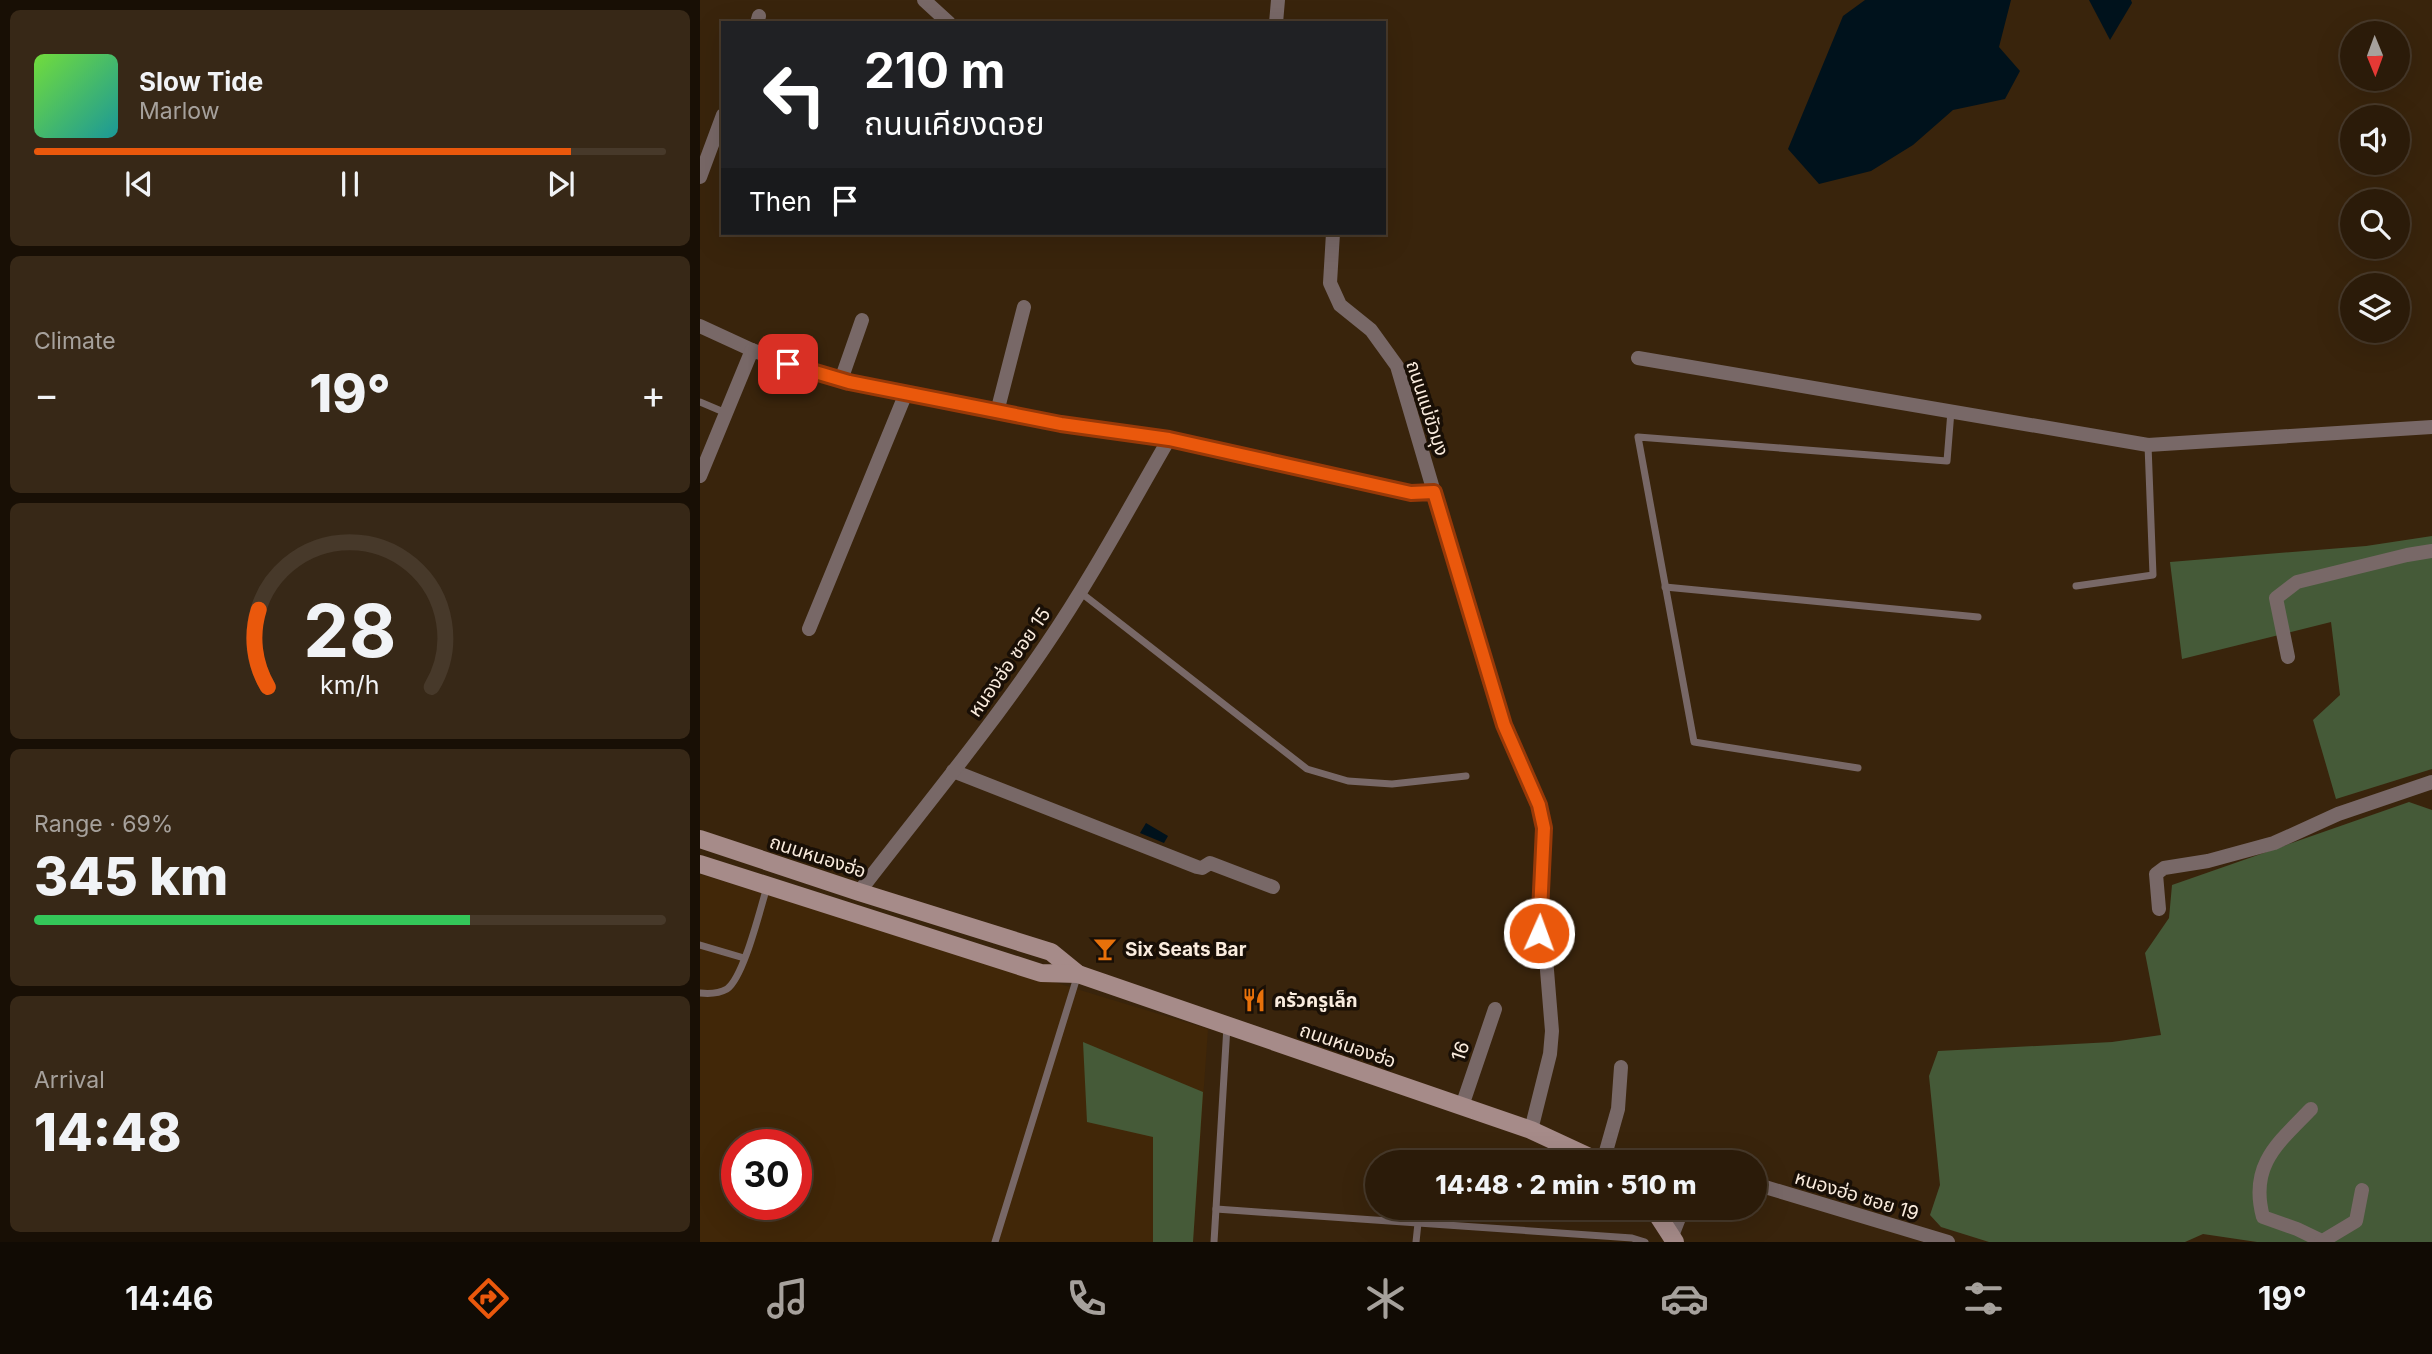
<!DOCTYPE html>
<html lang="en">
<head>
<meta charset="utf-8">
<style>
	:root { --surface:#2b1b09; --page:#372817; --text:#f1f3f6; --muted:#a6a19c; --line:#47392a; --accent:#ea580c }
	body { margin:0; font-family:Inter,"Noto Sans Thai",sans-serif; background:var(--page); color:var(--text); height:100vh; display:flex; flex-direction:column; font-size:26px; white-space:nowrap }
	* { box-sizing:border-box; margin:0 }
	p { font-size:23px; color:var(--muted) }
	.icon { flex:none; width:38px; height:38px; fill:none; stroke:currentColor; stroke-width:2; stroke-linecap:round; stroke-linejoin:round }
	.map { position:relative; flex:1; overflow:hidden }
	.details { display:flex; flex-direction:column; gap:10px; padding:10px; background:#180f05; width:700px }
	.details>* { flex:none }
	.hud { position:absolute; left:21px; top:21px; width:665px; height:214px; border-radius:0px; box-shadow:0 7px 28px #0002,0 0 0 2px var(--line); background:#202124; color:#fff; overflow:hidden }
	.needle { width:46px; rotate:179deg }
	.fabs { position:absolute; left:1640px; top:21px; display:grid; gap:14px }
	.fabs a { display:grid; place-items:center; width:70px; height:70px; border-radius:50%; background:var(--surface); box-shadow:0 7px 28px #0002,0 0 0 2px var(--line); font-size:35px }
	.speed { position:absolute; left:21px; top:1129px; display:flex; gap:14px; font-size:35px; font-weight:700; text-align:center }
	.speed>* { display:grid; place-content:center; width:91px; height:91px; border-radius:50%; background:var(--surface); box-shadow:0 7px 28px #0002,0 0 0 2px var(--line); line-height:1 }
	.speed .limit { border:10px solid #d22; background:#fff; color:#111 }
	.pin { position:absolute; display:grid; place-items:center; width:60px; height:60px; color:#fff; margin:-30px; border-radius:14px; box-shadow:0 4px 10px #0006 }
	.me { position:absolute; width:77px; margin:-38px; rotate:2deg; stroke-linejoin:round; filter:drop-shadow(0 0 5px #0008) }
	.turn { display:flex; align-items:center; gap:24px; height:147px; padding:0 28px; font-size:32px }
	.turn .icon { width:91px; height:91px; stroke-width:2.5 }
	.turn b { display:block; font-size:49px; line-height:60px }
	.then { display:flex; align-items:center; height:66px; padding:0 28px; background:#0003; gap:14px; font-size:26px }
	.big { font-size:52px; font-weight:800; line-height:1.1 }
	.details .widget { flex:1; display:flex; flex-direction:column; justify-content:center; gap:10px; min-width:0; padding:0 24px; border-radius:10px; background:var(--page) }
	.details .dial { align-items:center; gap:0 }
	.dial svg { height:182px; overflow:visible; fill:none; stroke:var(--line); stroke-width:7; stroke-linecap:round; text-anchor:middle }
	.dial text { fill:var(--text); stroke:none }
	.song { display:flex; align-items:center; gap:21px }
	.cover { width:84px; height:84px; border-radius:10px; background:linear-gradient(135deg,hsl(100 70% 55%),hsl(180 70% 35%)) }
	.played { height:7px; border-radius:4px; background:linear-gradient(90deg,var(--accent) 85%,var(--line) 85%) }
	.keys { display:flex; justify-content:space-around; direction:ltr }
	.heat { display:flex; justify-content:space-between; align-items:center; font-size:38px; direction:ltr }
	.charge { height:10px; border-radius:5px; background:linear-gradient(90deg,#34c759 69%,var(--line) 0) }
	.trip { position:absolute; left:665px; top:1150px; width:402px; height:70px; border-radius:35px; background:var(--surface); box-shadow:0 7px 28px #0002,0 0 0 2px var(--line); font-weight:800; line-height:70px; text-align:center }
	.menu { display:flex; height:112px; justify-content:space-around; align-items:center; background:#110b04; color:var(--muted) }
	.menu .icon { width:49px; height:49px }
	.menu .on { color:var(--accent) }
	.menu b { font-size:32px; color:var(--text) }
	main { display:flex; flex:1; min-height:0 }
	.map>svg:first-child { display:block }
</style>
</head>
<body>
<main>
<section class="details">
<div class="widget">
<div class="song"><i class="cover"></i><div><b>Slow Tide</b><p>Marlow</p></div></div>
<div class="played"></div>
<div class="keys"><svg class="icon" aria-label="previous" viewBox="0 0 24 24"><path d="M18 5L8 12l10 7zM5 5v14"/></svg><svg class="icon" aria-label="pause" viewBox="0 0 24 24"><path d="M8 5v14M16 5v14"/></svg><svg class="icon" aria-label="next" viewBox="0 0 24 24"><path d="M6 5l10 7-10 7zM19 5v14"/></svg></div>
</div>
<div class="widget"><p>Climate</p>
<div class="heat"><a>−</a><b class="big">19°</b><a>+</a></div>
</div>
<div class="widget dial"><svg viewBox="0 0 100 80">
<path d="M14 69A42 42 0 1 1 86 69"/>
<path d="M14 69A42 42 0 0 1 10 35" stroke="#ea580c"/>
<text x="50" y="56" font-size="32" font-weight="700">28</text>
<text x="50" y="72" font-size="11">km/h</text>
</svg></div>
<div class="widget"><p>Range · 69%</p><b class="big">345 km</b><div class="charge"></div></div>
<div class="widget"><p>Arrival</p><b class="big">14:48</b></div>
</section>
<div class="map">
<svg width="1732" height="1242" viewBox="0 0 1732 1242">
	<rect width="100%" height="100%" fill="#39240c"/>
	<path fill="#412708" fill-rule="evenodd" d="M0 874 508 1029 493 1242H0ZM37 1144H96V1204H37Z"/>
	<g fill="#455a38">
		<path d="M1732 536V769L1636 799 1613 720 1640 695 1631 622 1482 659 1470 562 1666 546Z"/>
		<path d="M1709 802 1732 810V1242H1557L1503 1234 1485 1242H1289L1241 1227 1230 1215 1240 1185 1229 1076 1238 1051 1412 1042 1461 1035 1445 953 1469 918 1472 885Z"/>
		<path d="M383 1042 503 1092 493 1242H453V1137L387 1122Z"/>
	</g>
	<g fill="#00121c">
		<path d="M1165 0H1311L1299 47 1320 71 1305 99 1253 110 1213 145 1171 171 1119 184 1088 149 1143 16Z"/>
		<path d="M1389 0H1431L1432 3 1410 40Z"/>
		<path d="M446 823 468 836 464 843 440 833Z"/>
	</g>
	<g fill="none" stroke-linecap="round" stroke-linejoin="round">
		<g stroke="#786867" stroke-width="7">
			<path d="M0 402 26 413"/>
			<path d="M1376 586 1453 575 1448 445"/>
			<path d="M965 587 1278 617"/>
			<path d="M380 592 607 769 648 781 692 784 766 776"/>
			<path d="M1158 768 994 742 938 437 1247 461 1251 411"/>
			<path d="M0 945 44 958"/>
			<path d="M0 993C9 994 18 994 27 989 44 977 60 909 67 887"/>
			<path d="M516 1209 932 1238 945 1242"/>
			<path d="M295 1242 378 974"/>
			<path d="M514 1242 527 1026"/>
			<path d="M716 1242 718 1223"/>
		</g>
		<g stroke="#786867" stroke-width="14">
			<path d="M224 0 249 23"/>
			<path d="M57 23 59 16"/>
			<path d="M576 23 578 0"/>
			<path d="M0 177 23 115"/>
			<path d="M633 233 630 283 640 305 671 330 697 366 790 683 804 725 839 805 843 828 839 933 846 958 852 1031 850 1054 831 1130"/>
			<path d="M0 326 52 350 107 371 149 382 361 424 469 439 711 493 734 492"/>
			<path d="M938 358 1448 445 1732 427"/>
			<path d="M141 380 162 320"/>
			<path d="M297 412 324 307"/>
			<path d="M0 476 52 350"/>
			<path d="M109 629 206 393"/>
			<path d="M1588 657 1576 598 1597 582 1707 555 1732 551"/>
			<path d="M253 771 497 867 502 868 510 863 573 887"/>
			<path d="M159 892C222 810 288 731 346 645 391 579 429 508 469 439"/>
			<path d="M1459 909 1456 874 1464 868 1508 861 1574 843 1638 814 1732 782"/>
			<path d="M762 1106 795 1009"/>
			<path d="M1611 1109C1578 1143 1549 1165 1563 1217L1597 1229 1622 1241"/>
			<path d="M903 1162 918 1109 921 1067"/>
			<path d="M1055 1184 1248 1242"/>
			<path d="M972 1236 983 1208"/>
			<path d="M1621 1242 1656 1221 1662 1190"/>
		</g>
		<g stroke="#a68b89" stroke-width="18">
			<path d="M0 839 159 892 351 952 378 974"/>
			<path d="M0 864 341 973 378 974 831 1130 900 1162"/>
			<path d="M953 1208 975 1242"/>
		</g>
	</g>
	<g fill="none" stroke-linecap="round" stroke-linejoin="round">
		<g stroke="#983908" stroke-width="18">
			<path id="route" d="M88 364 149 382 361 424 469 439 711 493 734 492 804 725 839 805 844 828 839 933"/>
		</g>
		<use href="#route" stroke="#ea580c" stroke-width="12"/>
	</g>
	<defs>
		<g id="bar-bare" transform="scale(1.89)"><path d="M-6-5H6L.8 .8V4.5H3.5V6h-7V4.5H-.8V.8Z" fill="#e8710a" stroke="#190f06" stroke-width="2.5" paint-order="stroke"/></g>
		<g id="restaurant-bare" transform="scale(1.89)"><path d="M-5-6h1v4h1v-4h1v4h1v-4h1v5L-1.5 .5V6h-2V.5L-5-1ZM5-6V6H3V1.5H1.5Q1.5-4 5-6Z" fill="#e8710a" stroke="#190f06" stroke-width="2.5" paint-order="stroke"/></g>
	</defs>
	<g fill-rule="evenodd">
		<use href="#bar-bare" x="405" y="949"/>
		<use href="#restaurant-bare" x="554" y="1000"/>
	</g>
	<g text-anchor="middle" stroke-width="7" stroke-linejoin="round" paint-order="stroke">
		<g font-size="19" fill="#faecde" stroke="#190f06">
			<text transform="translate(728 408) rotate(72)" y="7">ถนนแม่ขัวมุง</text>
			<text transform="translate(309 662) rotate(-55)" y="7">หนองฮ่อ ซอย 15</text>
			<text transform="translate(118 856) rotate(18)" y="7">ถนนหนองฮ่อ</text>
			<text transform="translate(648 1045) rotate(19)" y="7">ถนนหนองฮ่อ</text>
			<text transform="translate(760 1051) rotate(-71)" y="7">16</text>
			<text transform="translate(1157 1195) rotate(17)" y="7">หนองฮ่อ ซอย 19</text>
		</g>
		<g font-size="19" font-weight="bold" fill="#faecde" stroke="#190f06" text-anchor="start">
			<text x="425" y="956">Six Seats Bar</text>
			<text x="574" y="1007">ครัวครูเล็ก</text>
		</g>
	</g>
</svg>
<div class="fabs">
<a><svg class="needle" viewBox="-14 -14 28 28"><path d="M0-13l5 13h-10z" fill="#e53935"/><path d="M0 13l5-13h-10z" fill="#a6a19c"/></svg></a>
<a><svg class="icon" aria-label="sound" viewBox="0 0 24 24"><path d="M4 9h4l5-4v14l-5-4H4zM17 9q2 3 0 6"/></svg></a>
<a><svg class="icon" aria-label="search" viewBox="0 0 24 24"><circle cx="10" cy="10" r="6"/><path d="M15 15l6 6"/></svg></a>
<a><svg class="icon" aria-label="layers" viewBox="0 0 24 24"><path d="M12 4l9 5-9 5-9-5zM3 14l9 5 9-5"/></svg></a>
</div>
<div class="speed"><div class="limit">30</div></div>
<div class="pin" style="left:88px;top:364px;background:#d93025"><svg class="icon" aria-label="arrive" viewBox="0 0 24 24"><path d="M6 21V4h12l-3 4 3 4H6"/></svg></div>
<svg class="me" style="left:839px;top:933px" viewBox="-20 -20 40 40"><circle r="17" fill="#ea580c" stroke="#fff" stroke-width="3"/><path d="M0-11L8 9 0 5-8 9z" fill="#fff"/></svg>
<div class="trip">14:48 · 2 min · 510 m</div>
<div class="hud">
<div class="turn"><svg class="icon" aria-label="left" viewBox="0 0 24 24"><path d="M17 20v-9H6M10 6l-5 5 5 5"/></svg><div><b>210 m</b>ถนนเคียงดอย</div></div>
<div class="then">Then<svg class="icon" aria-label="arrive" viewBox="0 0 24 24"><path d="M6 21V4h12l-3 4 3 4H6"/></svg></div>
</div>
</div>
</main>
<nav class="menu">
<b>14:46</b>
<svg class="icon on" aria-label="directions" viewBox="0 0 24 24"><path d="M12 3l9 9-9 9-9-9zM9 14v-3h6M13 9l2 2-2 2"/></svg>
<svg class="icon" aria-label="music" viewBox="0 0 24 24"><path d="M9 18V5l10-2v13"/><circle cx="6" cy="18" r="3"/><circle cx="16" cy="16" r="3"/></svg>
<svg class="icon" aria-label="phone" viewBox="0 0 24 24"><path d="M5 4h4l2 5-3 2q2 4 5 5l2-3 5 2v4C11 20 4 13 5 4z"/></svg>
<svg class="icon" aria-label="climate" viewBox="0 0 24 24"><path d="M12 3v18M4 7l16 10M4 17L20 7"/></svg>
<svg class="icon" aria-label="car" viewBox="0 0 24 24"><path d="M5 17H2v-5l4-1 3-4h7l3 4 3 1v5h-3M9 17h6M6 11h13"/><circle cx="7" cy="17" r="2"/><circle cx="17" cy="17" r="2"/></svg>
<svg class="icon" aria-label="filters" viewBox="0 0 24 24"><path d="M4 7h16M4 17h16"/><circle cx="9" cy="7" r="2"/><circle cx="15" cy="17" r="2"/></svg>
<b>19°</b>
</nav>
</body>
</html>
